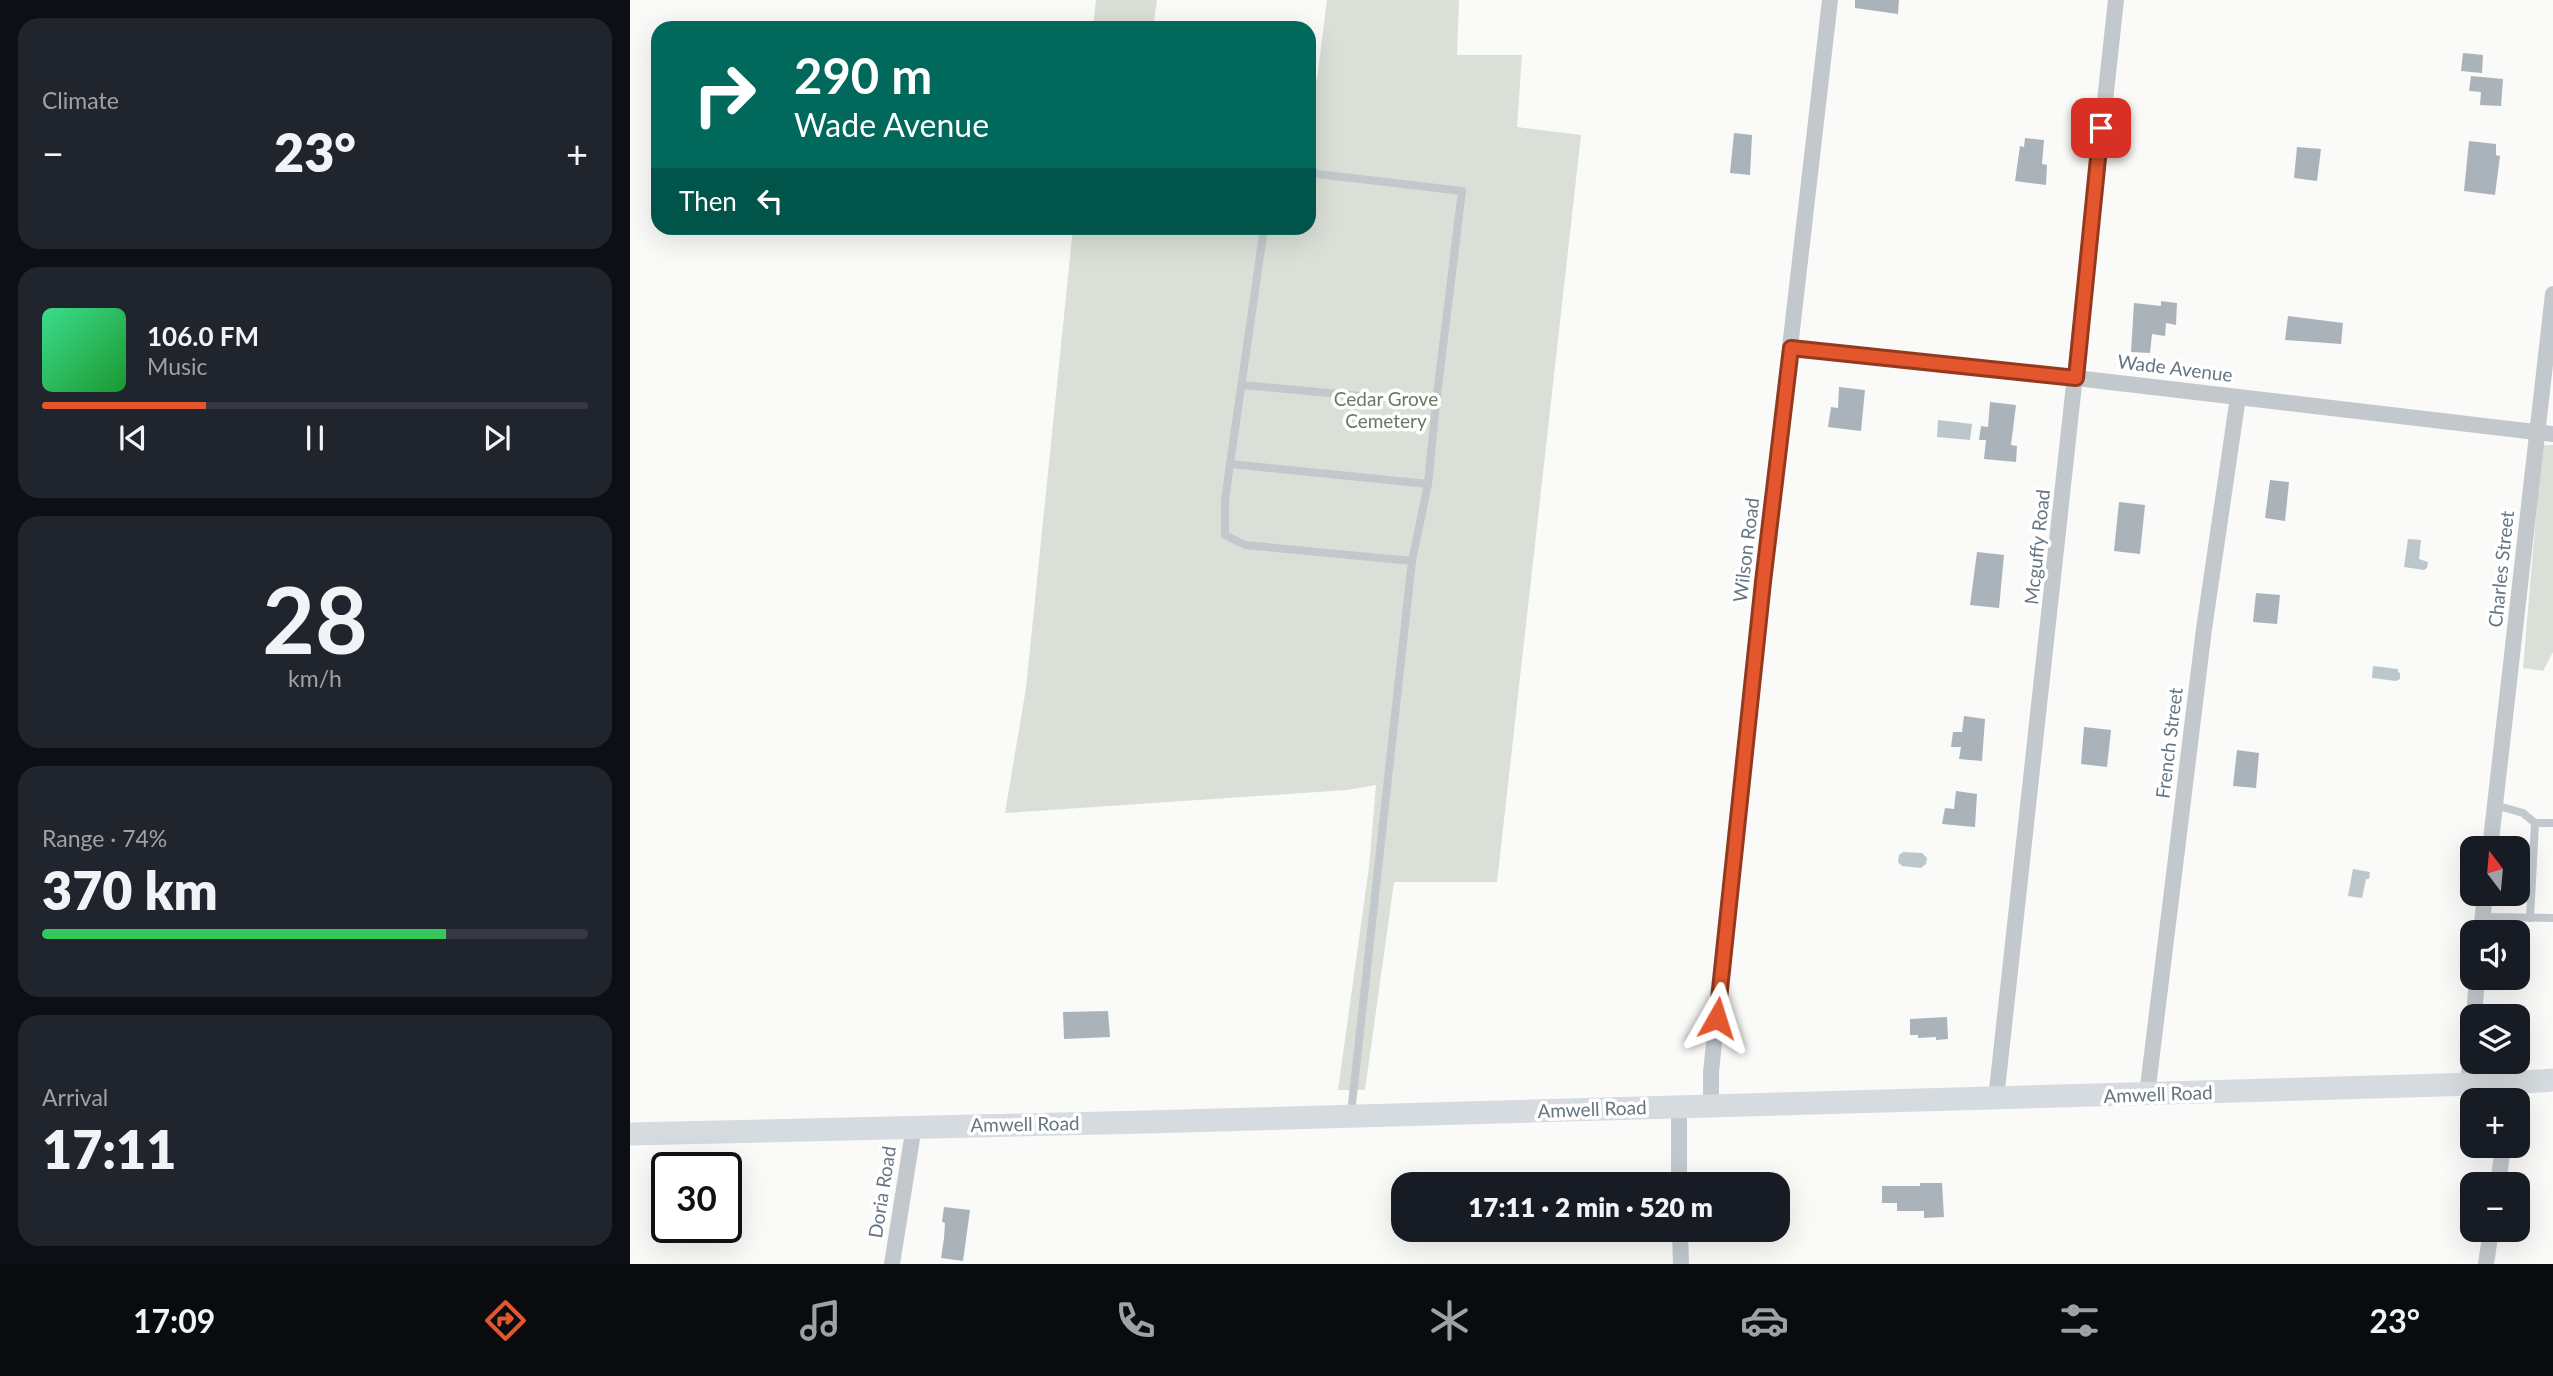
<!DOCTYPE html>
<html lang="en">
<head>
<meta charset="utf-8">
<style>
	:root { --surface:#171b24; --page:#20242c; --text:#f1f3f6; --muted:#9ea1a6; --line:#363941; --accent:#e4572e }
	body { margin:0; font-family:Lato,sans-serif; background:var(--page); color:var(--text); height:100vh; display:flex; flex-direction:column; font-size:26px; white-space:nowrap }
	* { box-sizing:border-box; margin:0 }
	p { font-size:23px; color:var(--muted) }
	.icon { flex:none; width:38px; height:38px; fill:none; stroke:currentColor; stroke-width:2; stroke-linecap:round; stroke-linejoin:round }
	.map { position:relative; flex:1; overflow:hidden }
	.panel { display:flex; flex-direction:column; gap:18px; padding:18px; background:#0d0f14; width:630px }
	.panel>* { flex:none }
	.top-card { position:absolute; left:21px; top:21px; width:665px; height:214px; border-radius:21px; box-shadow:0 7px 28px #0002; background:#00695c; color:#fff; overflow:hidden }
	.needle { width:46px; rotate:344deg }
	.tools { position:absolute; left:1830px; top:836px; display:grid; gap:14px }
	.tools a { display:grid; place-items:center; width:70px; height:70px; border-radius:14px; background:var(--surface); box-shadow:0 7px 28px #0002; font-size:35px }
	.speed { position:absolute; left:21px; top:1152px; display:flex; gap:14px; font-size:35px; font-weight:700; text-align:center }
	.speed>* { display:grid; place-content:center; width:91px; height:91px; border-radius:50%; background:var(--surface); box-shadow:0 7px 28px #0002; line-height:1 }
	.speed .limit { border:4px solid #111; border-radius:10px; background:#fff; color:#111 }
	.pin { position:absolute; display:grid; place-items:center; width:60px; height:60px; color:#fff; margin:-30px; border-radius:14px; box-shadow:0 4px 10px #0006 }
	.me { position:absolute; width:77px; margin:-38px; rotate:6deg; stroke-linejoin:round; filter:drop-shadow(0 0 5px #0008) }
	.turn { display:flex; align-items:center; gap:24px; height:147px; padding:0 28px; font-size:32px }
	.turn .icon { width:91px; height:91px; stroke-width:2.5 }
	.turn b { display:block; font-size:49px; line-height:60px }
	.then { display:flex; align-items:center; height:66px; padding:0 28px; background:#0003; gap:14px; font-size:26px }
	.big { font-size:52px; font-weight:800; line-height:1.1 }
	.panel .card { flex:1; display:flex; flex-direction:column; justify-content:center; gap:10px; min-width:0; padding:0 24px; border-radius:21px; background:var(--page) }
	.panel .dial { align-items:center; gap:0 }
	.dial b { font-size:91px; line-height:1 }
	.song { display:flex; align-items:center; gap:21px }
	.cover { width:84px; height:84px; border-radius:10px; background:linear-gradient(135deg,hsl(150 70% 55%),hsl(130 70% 35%)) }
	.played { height:7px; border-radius:4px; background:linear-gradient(90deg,var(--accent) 30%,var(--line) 30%) }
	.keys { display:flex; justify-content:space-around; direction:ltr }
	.heat { display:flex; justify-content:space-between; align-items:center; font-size:38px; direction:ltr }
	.charge { height:10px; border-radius:5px; background:linear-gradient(90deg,#34c759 74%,var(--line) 0) }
	.trip { position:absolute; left:761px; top:1172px; width:399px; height:70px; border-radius:21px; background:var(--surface); box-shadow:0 7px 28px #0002; font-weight:800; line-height:70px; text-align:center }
	.menu { display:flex; height:112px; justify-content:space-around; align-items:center; background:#090b0e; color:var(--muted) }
	.menu .icon { width:49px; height:49px }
	.menu .selected { color:var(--accent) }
	.menu b { font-size:32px; color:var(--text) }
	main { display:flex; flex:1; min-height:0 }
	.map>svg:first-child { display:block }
</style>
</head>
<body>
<main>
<section class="panel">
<div class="card"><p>Climate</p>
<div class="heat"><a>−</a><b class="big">23°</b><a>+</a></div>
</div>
<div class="card">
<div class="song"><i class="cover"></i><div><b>106.0 FM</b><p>Music</p></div></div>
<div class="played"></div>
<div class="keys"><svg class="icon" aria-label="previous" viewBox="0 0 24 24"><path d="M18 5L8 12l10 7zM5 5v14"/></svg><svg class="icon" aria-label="pause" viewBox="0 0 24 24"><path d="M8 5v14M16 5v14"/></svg><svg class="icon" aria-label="next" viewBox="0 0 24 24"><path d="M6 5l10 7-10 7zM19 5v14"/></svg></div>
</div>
<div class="card dial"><b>28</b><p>km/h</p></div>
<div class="card"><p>Range · 74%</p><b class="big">370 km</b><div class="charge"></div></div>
<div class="card"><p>Arrival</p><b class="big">17:11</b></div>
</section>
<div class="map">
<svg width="1923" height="1264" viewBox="0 0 1923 1264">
	<rect width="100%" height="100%" fill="#fafaf8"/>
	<g fill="#dadfd7">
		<path d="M466 0H527L523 28H463Z"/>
		<path d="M697 0H829L827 55H892L887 127 951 135 867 882H764L735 1090H708L739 867 746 785 717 790 375 813 396 688 443 228H679V82L687 79Z"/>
		<path d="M1912 445H1923V652L1913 671 1893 668Z"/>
	</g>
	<g fill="#bbc7cb">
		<path d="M1308 420 1342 424 1340 440 1307 437Z"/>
		<path d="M1778 539 1791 540 1789 559 1798 562 1797 568 1794 570 1774 567Z"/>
		<path d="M1743 666 1768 669V672L1770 673V679L1766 681 1742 678Z"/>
		<path d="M1273 852 1292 853 1297 858 1296 864 1291 868 1272 866 1268 862 1269 855Z"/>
		<path d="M1723 869 1740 872 1739 879H1736L1732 898 1718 896Z"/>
	</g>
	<g fill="#aab3b9">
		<path d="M1225 0H1269L1268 14 1225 8Z"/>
		<path d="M1833 53 1853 55 1852 73 1831 71Z"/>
		<path d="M1841 76 1873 79 1871 106 1850 105 1851 92 1839 91Z"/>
		<path d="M1104 133 1122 135 1120 175 1100 173Z"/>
		<path d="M1395 138 1414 140 1412 164 1417 165 1416 185 1385 181 1390 146 1394 147Z"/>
		<path d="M1839 141 1866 144V155L1870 156 1865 195 1834 191Z"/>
		<path d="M1667 147 1691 149 1687 181 1664 178Z"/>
		<path d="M1531 301 1547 303 1546 325 1536 323 1535 336 1522 334 1520 353 1501 352 1504 303 1531 306Z"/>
		<path d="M1658 316 1713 323 1711 344 1655 340Z"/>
		<path d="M1209 387 1235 390 1231 431 1198 427 1201 407 1208 408Z"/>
		<path d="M1360 402 1386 405 1381 445 1387 446 1386 462 1354 459 1356 440H1349L1351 426 1358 427Z"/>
		<path d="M1640 480 1659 482 1655 521 1635 518Z"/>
		<path d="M1489 502 1515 505 1510 554 1484 551Z"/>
		<path d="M1347 552 1374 555 1369 608 1340 605Z"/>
		<path d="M1626 593 1650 595 1647 624 1623 622Z"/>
		<path d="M1334 716 1355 719 1352 761 1329 759 1331 747H1321L1323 732H1332Z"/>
		<path d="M1454 727 1481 730 1477 767 1451 764Z"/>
		<path d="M1607 750 1629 753 1626 788 1603 786Z"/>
		<path d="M1326 791 1347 794 1345 827 1312 824 1315 808 1324 809Z"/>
		<path d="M478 1011 480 1037 434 1039 433 1012Z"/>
		<path d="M1317 1017 1318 1039 1306 1040V1037L1288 1038V1035H1280V1019Z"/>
		<path d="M1290 1183H1312L1314 1217 1294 1218V1211H1267V1203H1252V1186H1290Z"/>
		<path d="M314 1207 340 1210 333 1261 311 1258 314 1238 315 1223 312 1222Z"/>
	</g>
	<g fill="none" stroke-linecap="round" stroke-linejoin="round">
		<g stroke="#c3c8cc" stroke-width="8">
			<path d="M679 173 832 191 806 403 798 484 782 561 721 1113"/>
			<path d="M634 228 600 464 595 501V535L615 545 782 561"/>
			<path d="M612 385 806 403"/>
			<path d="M600 464 798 484"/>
			<path d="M1865 805 1893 813 1905 823H1923"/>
			<path d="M1852 917 1923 918"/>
			<path d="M1900 918 1905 823"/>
		</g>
		<g stroke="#c3c8cc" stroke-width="16">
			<path d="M1161 348 1446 378 1923 434"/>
			<path d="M1860 849 1923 294"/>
			<path d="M1851 933 1855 894"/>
			<path d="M1844 1017 1847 978"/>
			<path d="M1838 1085 1843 1032"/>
			<path d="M1517 1095 1574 629 1608 397"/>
			<path d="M1366 1099 1486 0"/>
			<path d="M1880 1101 1882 1083"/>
			<path d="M1081 1105V1072L1133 582 1200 0"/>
			<path d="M1049 1185V1106"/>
			<path d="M1868 1185 1873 1146"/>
			<path d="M1050 1230 1051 1264"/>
			<path d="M262 1264 284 1126"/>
			<path d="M1856 1264 1861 1230"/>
		</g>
		<path stroke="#d6dbdf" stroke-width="23" d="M0 1134 516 1122 1882 1083 1923 1080"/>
	</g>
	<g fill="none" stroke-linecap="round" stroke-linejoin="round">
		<g stroke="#94391e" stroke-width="18">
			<path id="route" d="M1087 1018 1133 582 1161 348 1446 378 1471 128"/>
		</g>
		<use href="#route" stroke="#e4572e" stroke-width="12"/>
	</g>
	<g text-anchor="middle" stroke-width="7" stroke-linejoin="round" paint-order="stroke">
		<g font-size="19" fill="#657683" stroke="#fff">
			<text transform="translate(1545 368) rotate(7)" y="7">Wade Avenue</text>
			<text transform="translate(1407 547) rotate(-84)" y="7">Mcguffy Road</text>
			<text transform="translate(1116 550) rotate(-83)" y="7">Wilson Road</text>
			<text transform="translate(1871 569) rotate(-84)" y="7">Charles Street</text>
			<text transform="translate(1539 743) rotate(-83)" y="7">French Street</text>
			<text transform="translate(1528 1094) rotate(-2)" y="7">Amwell Road</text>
			<text transform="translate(962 1109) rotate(-2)" y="7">Amwell Road</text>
			<text transform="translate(395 1124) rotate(-1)" y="7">Amwell Road</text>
			<text transform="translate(252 1192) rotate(-81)" y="7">Doria Road</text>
		</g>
		<g font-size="19" fill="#687a64" stroke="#fff">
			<text x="756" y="406">Cedar Grove<tspan x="756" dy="22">Cemetery</tspan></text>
		</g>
	</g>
</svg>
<div class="tools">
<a><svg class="needle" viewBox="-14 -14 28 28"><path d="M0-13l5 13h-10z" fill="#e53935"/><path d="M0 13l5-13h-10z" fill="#9ea1a6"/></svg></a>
<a><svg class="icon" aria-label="sound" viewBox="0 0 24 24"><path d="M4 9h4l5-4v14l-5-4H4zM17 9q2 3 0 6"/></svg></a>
<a><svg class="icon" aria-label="layers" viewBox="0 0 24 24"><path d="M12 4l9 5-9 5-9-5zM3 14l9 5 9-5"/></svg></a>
<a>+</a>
<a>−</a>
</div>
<div class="speed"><div class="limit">30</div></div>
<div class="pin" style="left:1471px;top:128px;background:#d93025"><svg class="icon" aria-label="arrive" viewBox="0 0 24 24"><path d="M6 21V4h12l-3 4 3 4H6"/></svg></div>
<svg class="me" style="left:1087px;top:1018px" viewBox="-20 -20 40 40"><path d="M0-17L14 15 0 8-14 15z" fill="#e4572e" stroke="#fff" stroke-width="4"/></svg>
<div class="trip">17:11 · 2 min · 520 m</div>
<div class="top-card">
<div class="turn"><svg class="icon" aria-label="right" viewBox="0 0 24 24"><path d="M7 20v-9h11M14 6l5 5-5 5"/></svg><div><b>290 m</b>Wade Avenue</div></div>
<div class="then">Then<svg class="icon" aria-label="left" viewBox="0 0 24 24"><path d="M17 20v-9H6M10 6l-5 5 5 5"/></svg></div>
</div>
</div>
</main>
<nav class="menu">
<b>17:09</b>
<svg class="icon selected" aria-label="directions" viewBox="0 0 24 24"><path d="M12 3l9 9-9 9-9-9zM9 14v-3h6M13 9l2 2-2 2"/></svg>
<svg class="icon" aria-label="music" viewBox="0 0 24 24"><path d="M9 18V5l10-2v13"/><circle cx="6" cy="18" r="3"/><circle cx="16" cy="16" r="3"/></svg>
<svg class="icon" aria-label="phone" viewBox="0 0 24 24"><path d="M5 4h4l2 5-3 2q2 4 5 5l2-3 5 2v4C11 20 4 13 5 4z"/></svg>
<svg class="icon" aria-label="climate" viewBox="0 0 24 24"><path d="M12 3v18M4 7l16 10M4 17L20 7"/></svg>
<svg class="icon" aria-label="car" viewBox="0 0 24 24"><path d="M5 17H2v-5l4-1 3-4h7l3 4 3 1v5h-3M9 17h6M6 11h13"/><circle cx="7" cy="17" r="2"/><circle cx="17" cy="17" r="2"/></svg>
<svg class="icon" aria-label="filters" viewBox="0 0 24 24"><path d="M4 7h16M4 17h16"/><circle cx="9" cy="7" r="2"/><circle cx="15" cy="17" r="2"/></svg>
<b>23°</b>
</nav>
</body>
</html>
